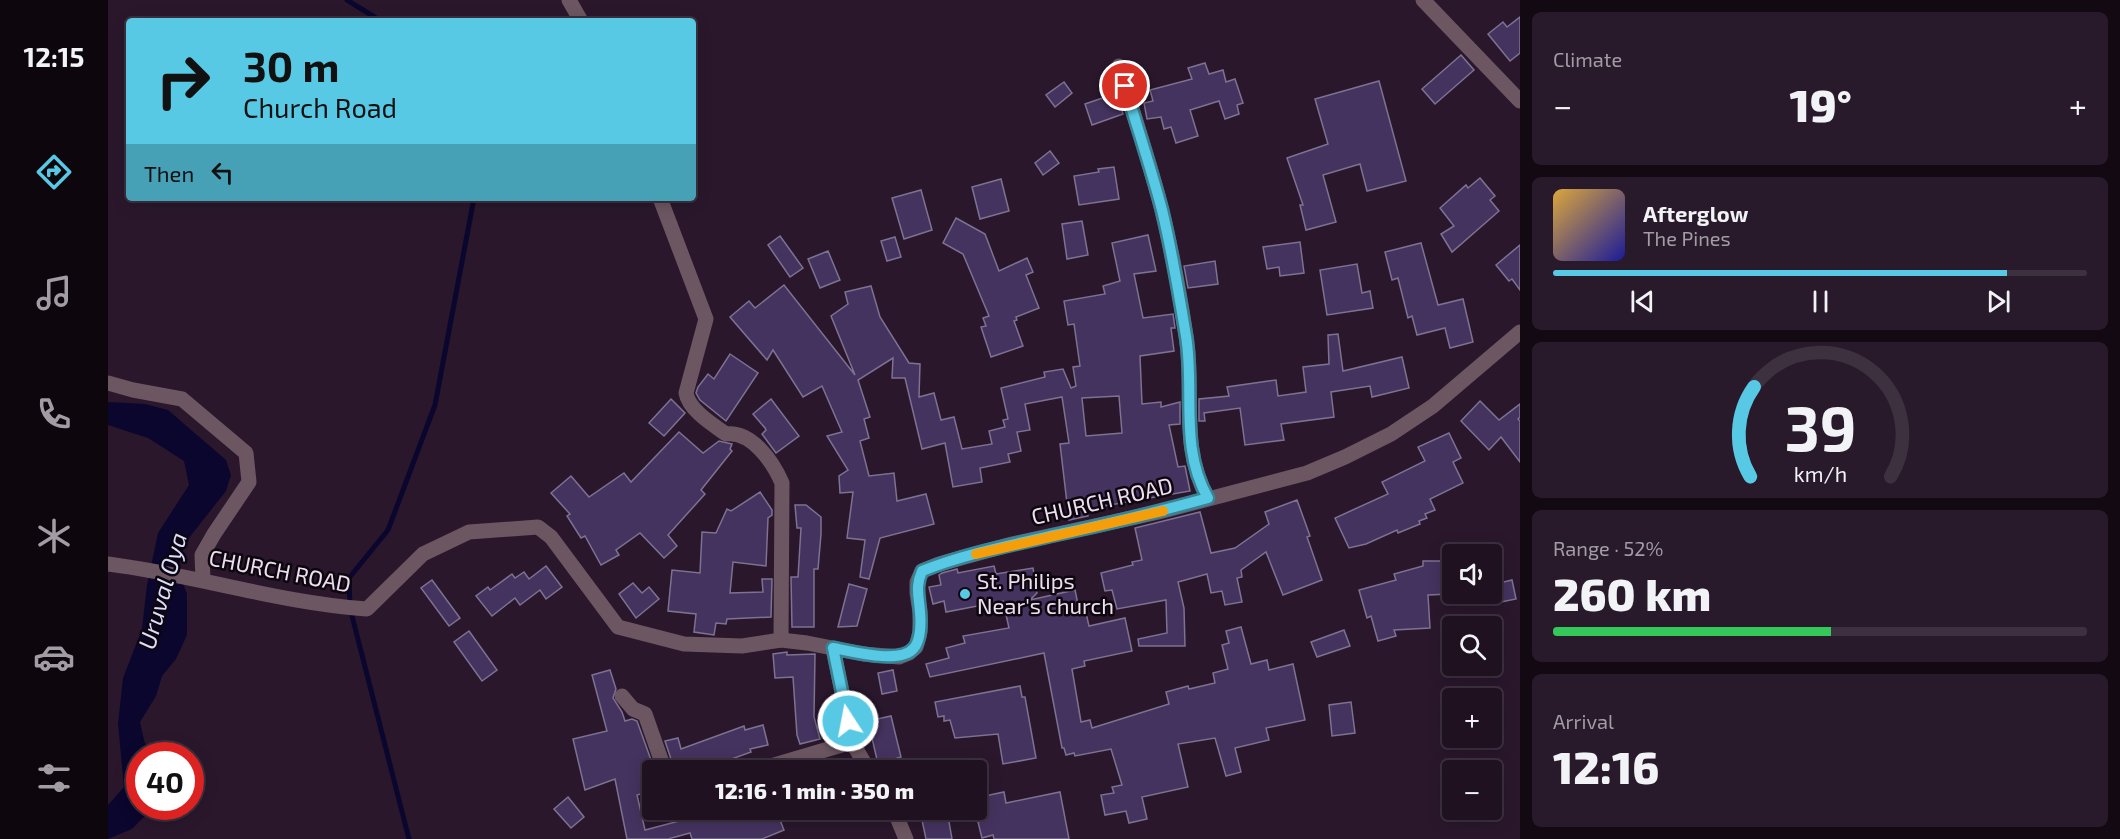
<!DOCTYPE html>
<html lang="en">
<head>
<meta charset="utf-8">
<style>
	:root { --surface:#201121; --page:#281a2a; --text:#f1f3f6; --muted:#a29da5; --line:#3d313f; --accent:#58c9e4 }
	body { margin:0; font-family:"Exo 2",sans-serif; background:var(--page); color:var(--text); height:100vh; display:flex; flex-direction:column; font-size:22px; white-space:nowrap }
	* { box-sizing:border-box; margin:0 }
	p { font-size:20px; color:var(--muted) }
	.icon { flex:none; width:33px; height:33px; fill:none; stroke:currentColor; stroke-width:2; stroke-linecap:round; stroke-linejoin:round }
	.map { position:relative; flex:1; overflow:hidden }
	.drawer { display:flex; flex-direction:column; gap:12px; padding:12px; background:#120912; width:600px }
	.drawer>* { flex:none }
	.top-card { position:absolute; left:18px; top:18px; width:570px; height:183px; border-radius:6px; box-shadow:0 3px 15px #0003,0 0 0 2px var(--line); background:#58c9e4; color:#111; overflow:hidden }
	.controls { position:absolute; left:1334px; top:544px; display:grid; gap:12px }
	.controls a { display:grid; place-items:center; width:60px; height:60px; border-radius:6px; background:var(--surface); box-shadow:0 3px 15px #0003,0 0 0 2px var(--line); font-size:30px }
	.speed { position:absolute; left:18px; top:742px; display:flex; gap:12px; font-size:30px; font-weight:700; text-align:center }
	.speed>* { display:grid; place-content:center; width:78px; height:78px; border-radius:50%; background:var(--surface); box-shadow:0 3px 15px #0003,0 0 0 2px var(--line); line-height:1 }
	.speed .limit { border:9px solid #d22; background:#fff; color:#111 }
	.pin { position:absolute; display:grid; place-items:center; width:51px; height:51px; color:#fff; margin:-26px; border:3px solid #fff; border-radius:50%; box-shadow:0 2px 6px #0007 }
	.me { position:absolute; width:66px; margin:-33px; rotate:349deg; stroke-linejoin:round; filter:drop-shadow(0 0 4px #0008) }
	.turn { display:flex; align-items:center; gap:21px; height:126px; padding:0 18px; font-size:27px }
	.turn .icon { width:78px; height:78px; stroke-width:2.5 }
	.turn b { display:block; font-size:42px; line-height:51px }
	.then { display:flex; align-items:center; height:57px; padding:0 18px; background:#0003; gap:12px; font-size:22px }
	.big { font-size:45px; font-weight:800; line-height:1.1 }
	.drawer .tile { flex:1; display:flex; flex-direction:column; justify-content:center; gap:9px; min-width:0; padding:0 21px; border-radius:9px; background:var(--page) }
	.drawer .dial { align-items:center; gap:0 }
	.dial svg { height:156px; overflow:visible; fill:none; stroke:var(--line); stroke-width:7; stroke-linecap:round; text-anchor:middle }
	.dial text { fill:var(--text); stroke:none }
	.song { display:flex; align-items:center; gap:18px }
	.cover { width:72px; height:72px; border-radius:9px; background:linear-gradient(135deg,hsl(40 70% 55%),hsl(240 70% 35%)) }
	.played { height:6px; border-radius:3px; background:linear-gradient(90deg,var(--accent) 85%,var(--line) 85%) }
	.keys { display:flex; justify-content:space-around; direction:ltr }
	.heat { display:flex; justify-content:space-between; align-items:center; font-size:33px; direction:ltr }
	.charge { height:9px; border-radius:4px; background:linear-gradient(90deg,#34c759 52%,var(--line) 0) }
	.trip { position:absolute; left:534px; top:760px; width:345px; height:60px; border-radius:6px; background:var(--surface); box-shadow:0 3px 15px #0003,0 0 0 2px var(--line); font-weight:800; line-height:60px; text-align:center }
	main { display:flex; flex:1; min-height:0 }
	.menu { display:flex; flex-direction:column; width:108px; justify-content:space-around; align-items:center; background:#0d070d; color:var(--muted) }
	.menu .icon { width:42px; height:42px }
	.menu .active { color:var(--accent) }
	.menu b { font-size:27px; color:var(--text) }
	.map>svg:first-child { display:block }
</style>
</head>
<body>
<main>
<nav class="menu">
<b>12:15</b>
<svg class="icon active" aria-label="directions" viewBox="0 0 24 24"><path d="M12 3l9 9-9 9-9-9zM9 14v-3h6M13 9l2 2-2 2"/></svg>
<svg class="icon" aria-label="music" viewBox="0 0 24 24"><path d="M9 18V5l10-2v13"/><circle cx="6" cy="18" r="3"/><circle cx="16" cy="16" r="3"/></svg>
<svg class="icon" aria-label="phone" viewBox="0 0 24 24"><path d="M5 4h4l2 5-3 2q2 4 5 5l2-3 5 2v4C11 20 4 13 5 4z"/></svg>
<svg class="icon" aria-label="climate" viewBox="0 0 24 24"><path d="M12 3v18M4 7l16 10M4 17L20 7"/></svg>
<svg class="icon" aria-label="car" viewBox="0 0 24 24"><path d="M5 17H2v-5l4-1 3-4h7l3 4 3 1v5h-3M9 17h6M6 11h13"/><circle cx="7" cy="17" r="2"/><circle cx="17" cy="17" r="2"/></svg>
<svg class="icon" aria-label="filters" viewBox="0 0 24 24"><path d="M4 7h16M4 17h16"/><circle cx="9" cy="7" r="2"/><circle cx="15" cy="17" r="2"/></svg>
</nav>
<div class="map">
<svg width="1412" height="839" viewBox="0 0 1412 839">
	<rect width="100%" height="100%" fill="#2a172c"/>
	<path fill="#0a062d" d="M0 402 37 404 60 410 118 460 123 475 118 491 77 543 70 570 79 594V635L68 659 54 676 48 696 32 722 36 740 42 756H32V807H46L24 829 0 839V805L16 787 10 724 15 678 34 629 39 585 50 533 81 485 76 461 40 438 0 425Z"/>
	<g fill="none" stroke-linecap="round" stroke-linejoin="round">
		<g stroke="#0a062d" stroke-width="5">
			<path d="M239 0 273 21"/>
			<path d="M301 839 242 608 241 578 280 530 327 405 366 198"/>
		</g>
	</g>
	<g fill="#45335f" stroke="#7d7291" stroke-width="1.5" fill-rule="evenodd">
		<path d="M1412 17V53L1402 61 1380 34 1395 22 1399 27Z"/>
		<path d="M1353 55 1366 70 1327 104 1314 89Z"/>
		<path d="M1097 63 1101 74 1115 70 1118 82 1127 79 1135 103 1129 105 1131 114 1117 119 1111 101 1082 110 1090 136 1068 143 1063 127 1056 129 1053 117 1039 119 1036 103 1045 101 1042 90 1084 79 1080 68Z"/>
		<path d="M1271 81 1298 181 1259 191 1252 164 1215 175 1228 222 1198 230 1192 205H1195L1179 158 1220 144 1207 99Z"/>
		<path d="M956 82 964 93 947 107 938 95Z"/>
		<path d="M1009 93 1015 114 984 125 977 104Z"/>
		<path d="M942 151 951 163 935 175 927 163Z"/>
		<path d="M1006 167 1011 199 971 205 966 176 991 172 990 169Z"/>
		<path d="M1372 178 1387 196 1382 200 1391 211 1344 252 1333 234 1346 226 1332 208 1358 185 1360 188Z"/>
		<path d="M893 179 901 211 872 219 864 187Z"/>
		<path d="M813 190 824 230 796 239 784 198Z"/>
		<path d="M848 218 877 234 891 271 919 258 925 272 918 275 931 308 908 317 909 320 906 321 915 346 883 357 873 327 878 326 875 318 881 316 855 254 835 243Z"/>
		<path d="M974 221 980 255 959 259 954 224Z"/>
		<path d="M1040 235 1048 271 1026 274 1035 318 1065 314 1067 328H1063L1066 351 1032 356 1034 404 1053 402V407L1072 402V424L1061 425 1070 467 1077 466 1082 491 979 509 980 516 961 520 952 444 961 443 954 397 917 404 922 430 909 432 913 451 900 454 902 462 872 468 874 482 845 487 837 443 814 449 797 378H784L785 358 750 380 762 417 756 419 761 438 752 441 761 476 786 473 789 501 818 494 826 524 772 538 761 579 752 577 757 540 739 538 745 492 732 493 731 476 740 470 719 436 734 432 714 386 695 397 665 350 659 360 622 317 641 301 647 308 676 285 747 375 723 316 740 304 737 292 763 286 772 317 801 363 812 364 811 397 826 393 833 420 846 417 854 449 884 444 881 431 897 427 895 420 900 419 893 388 937 377 936 372 955 369 963 388 968 386 965 367 972 366 966 324 960 325 956 301 997 294 995 286 1012 281 1004 243ZM1011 396 1014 433 978 436 974 398Z"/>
		<path d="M672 236 695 268 682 277 660 245Z"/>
		<path d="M787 237 793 257 779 261 773 241Z"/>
		<path d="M1192 242 1196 273 1172 276 1171 267 1159 269 1155 247Z"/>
		<path d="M1313 243 1330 305 1355 299 1365 342 1342 348 1337 328 1309 335 1304 316 1300 318 1290 278 1284 280 1277 252Z"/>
		<path d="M1412 245V290L1404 279 1401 281 1388 265Z"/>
		<path d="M720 251 732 280 712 288 700 259Z"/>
		<path d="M1107 261 1110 284 1080 288 1076 266Z"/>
		<path d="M1249 264 1254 293 1262 291 1265 308 1219 315 1212 270Z"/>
		<path d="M1230 334 1235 371 1294 357 1301 388 1264 397 1262 386 1223 392 1226 417 1173 424 1176 440 1137 445 1132 408 1096 413 1097 421H1091V399L1121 396 1119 387 1168 380 1170 396 1198 392 1195 367 1221 364 1220 335Z"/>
		<path d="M622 354 650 373 618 421 592 400 588 393 590 387 600 374 606 379Z"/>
		<path d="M563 399 577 413 556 436 541 423Z"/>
		<path d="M663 399 691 436 668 453 654 434 658 430 657 428 645 414Z"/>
		<path d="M1372 401 1391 420 1412 404V417L1410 419 1412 421V462L1393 437 1381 450 1353 421Z"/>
		<path d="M571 432 595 453 611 441 624 444 622 449 624 451 593 490 597 494 560 535 569 546 556 558 532 533 508 550 511 555 493 565 477 536 473 538 459 516 462 514 443 493 463 476 481 497 516 473 523 482Z"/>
		<path d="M1341 433 1353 458 1345 462 1355 483 1322 499 1327 510 1317 514 1319 518 1311 521 1312 524 1290 533 1289 530 1258 544 1241 548 1227 518 1280 494 1274 482 1317 461 1310 447Z"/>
		<path d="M652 492 664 510V515L660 518 658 566 625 562 622 593 655 592 654 579H664L663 617 619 619 618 624 608 623 606 635 586 632 588 614 560 611 564 570 592 573 594 532 608 533 619 509 623 511Z"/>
		<path d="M1189 500 1202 536 1199 537 1214 580 1175 595 1158 552 1133 570 1134 577 1129 578 1134 602 1117 605 1114 591 1103 593 1099 574 1070 582 1076 608 1077 646H1031L1030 639 1059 633 1058 600 1009 609 1004 590 997 591 993 573 1025 565 1024 562 1034 560 1027 528 1092 512 1103 553 1127 548 1161 524 1157 512Z"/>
		<path d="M687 505H698L713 517V534L710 569H706V627H684L683 577H690L693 528H689Z"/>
		<path d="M1315 561H1333V577H1343V594L1320 595 1322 628 1286 630 1288 636 1270 641 1263 616 1259 618 1251 590 1288 580 1286 574 1315 566Z"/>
		<path d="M438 566 454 587 438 599 432 590 412 605 407 598 384 616 368 596 380 587 382 590 404 574 407 578 416 572 421 579Z"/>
		<path d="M886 566 888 574 925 568 929 593 922 600 967 590 972 614 978 613 981 626 1017 618 1024 651 976 661 977 666 964 669 973 722 982 720 984 728 1061 704 1058 692 1080 686 1081 689 1107 683 1105 673 1120 669 1114 645 1121 643 1118 631 1133 627 1143 664 1159 660 1161 670 1185 664 1197 720 1158 728 1161 740 1127 748 1133 772 1118 776 1107 738 1070 744 1080 787 1034 797 1039 819 1021 823 1018 811 997 815 993 795 1006 793 1004 787 1014 785 1003 749 967 756 966 753 958 755 956 748H954L936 653 822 677 818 664 841 658 838 648 857 643 855 636 901 628 895 601 838 612 836 601 825 604 821 587 833 585 831 575 834 573 849 569 850 573Z"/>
		<path d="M324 580 352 618 341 626 313 588Z"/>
		<path d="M1404 580 1408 599 1383 604V585Z"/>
		<path d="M525 583 534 593 541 587 551 599 528 618 511 594Z"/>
		<path d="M741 584 759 589 749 626 730 627Z"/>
		<path d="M1236 630 1242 646 1209 657 1203 642Z"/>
		<path d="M361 631 389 670 374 681 346 642Z"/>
		<path d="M679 652V655L707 654 706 717 712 739 692 744 689 735 685 677 667 678 665 654Z"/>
		<path d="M502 670 508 689 505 698 514 712 517 721 524 719 529 721 547 771H544V791L529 795 537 830 575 820 572 810H668L676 830 654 839H584L582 833 560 839H519L507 779 477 790 465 739 499 731 484 675Z"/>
		<path d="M785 670 789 691 774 694 770 673Z"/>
		<path d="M912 686 914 697H917L928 758 895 764 890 734 847 738 842 720 836 721V716L830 717 827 702Z"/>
		<path d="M1243 702 1247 733 1224 736 1221 705Z"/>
		<path d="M783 716 793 757 770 764 760 721Z"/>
		<path d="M655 725 660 745 642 749 643 752 593 770V768L582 771H567L557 741 570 738 573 749 636 726 637 730Z"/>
		<path d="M896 792 898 803 952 792 961 839H886L885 835 874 838 870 822 877 820 872 797Z"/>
		<path d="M460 797 476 817 463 828 446 809Z"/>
		<path d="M840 816 844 839H818L814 820Z"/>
	</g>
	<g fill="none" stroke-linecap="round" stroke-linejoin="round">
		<g stroke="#6c5662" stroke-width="15">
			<path d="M461 0 473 21"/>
			<path d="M1315 0 1412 101"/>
			<path d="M1011 66C1025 114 1042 162 1054 211 1064 252 1072 295 1078 336 1087 390 1071 448 1100 498"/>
			<path d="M552 198 598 319 578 393C581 410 604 424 618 434 644 431 665 462 674 483L673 640"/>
			<path d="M0 383 25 390 74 399 138 453 141 482 106 534 94 555 95 580"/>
			<path d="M0 564C87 575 172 603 259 609L315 554 361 532 430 527 443 537 510 627 576 644 634 646 673 640 699 643 755 654 791 657 801 653 808 647 812 632V612L809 593V582L814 571 831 564 904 544 1051 512 1199 473 1237 457 1283 434 1325 406 1412 332"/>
			<path d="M725 648 744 742 761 771"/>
			<path d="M514 696 525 709 537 714 557 771"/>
			<path d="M646 771 744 742"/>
			<path d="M786 810 798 839"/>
		</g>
	</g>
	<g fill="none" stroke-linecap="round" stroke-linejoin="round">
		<g stroke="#398394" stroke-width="15">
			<path id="route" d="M740 721 725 648C743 651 792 665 806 648 813 640 813 622 812 612 811 596 807 587 814 571 856 554 903 545 947 535 999 524 1050 512 1100 498 1071 448 1087 390 1078 336 1071 294 1064 251 1054 210 1043 168 1029 127 1017 86"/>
		</g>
		<use href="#route" stroke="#58c9e4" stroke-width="10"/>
		<path stroke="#f59e0b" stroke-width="10" d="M868 554 1055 511"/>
	</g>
	<circle fill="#58c9e4" stroke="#0d060f" stroke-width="2" cx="857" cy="594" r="6"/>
	<g text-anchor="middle" stroke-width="5" stroke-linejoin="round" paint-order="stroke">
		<g font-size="22" fill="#ede0ee" stroke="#0d060f">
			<text transform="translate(994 501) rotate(-13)" y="8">CHURCH ROAD</text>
			<text transform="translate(172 571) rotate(11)" y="8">CHURCH ROAD</text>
		</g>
		<g font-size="22" fill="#ede0ee" stroke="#0d060f" text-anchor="start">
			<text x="869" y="589">St. Philips<tspan x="869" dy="25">Near's church</tspan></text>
		</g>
		<g font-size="24" font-style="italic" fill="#dadefd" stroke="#0d060f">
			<text transform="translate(55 591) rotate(-74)" y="8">Uruval Oya</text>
		</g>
	</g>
</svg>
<div class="controls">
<a><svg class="icon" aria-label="sound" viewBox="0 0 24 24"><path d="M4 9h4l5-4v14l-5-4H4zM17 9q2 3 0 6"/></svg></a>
<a><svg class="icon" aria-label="search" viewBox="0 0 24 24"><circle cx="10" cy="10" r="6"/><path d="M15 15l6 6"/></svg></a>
<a>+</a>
<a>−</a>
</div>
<div class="speed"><div class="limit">40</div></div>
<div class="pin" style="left:1017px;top:86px;background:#d93025"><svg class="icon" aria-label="arrive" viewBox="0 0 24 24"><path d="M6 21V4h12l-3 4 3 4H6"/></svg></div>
<svg class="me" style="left:740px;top:721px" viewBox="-20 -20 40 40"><circle r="17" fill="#58c9e4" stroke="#fff" stroke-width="3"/><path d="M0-11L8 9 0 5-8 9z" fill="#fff"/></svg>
<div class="trip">12:16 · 1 min · 350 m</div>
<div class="top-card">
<div class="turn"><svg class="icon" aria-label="right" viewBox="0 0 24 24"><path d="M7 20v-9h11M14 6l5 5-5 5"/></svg><div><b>30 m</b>Church Road</div></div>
<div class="then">Then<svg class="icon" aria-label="left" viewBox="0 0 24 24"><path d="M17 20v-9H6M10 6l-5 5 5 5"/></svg></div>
</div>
</div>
<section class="drawer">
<div class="tile"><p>Climate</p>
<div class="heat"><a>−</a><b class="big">19°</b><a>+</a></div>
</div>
<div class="tile">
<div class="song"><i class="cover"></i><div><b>Afterglow</b><p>The Pines</p></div></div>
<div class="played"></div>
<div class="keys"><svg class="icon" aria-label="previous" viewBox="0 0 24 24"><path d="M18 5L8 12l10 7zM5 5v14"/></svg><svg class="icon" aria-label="pause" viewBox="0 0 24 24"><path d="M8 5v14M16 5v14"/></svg><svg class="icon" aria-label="next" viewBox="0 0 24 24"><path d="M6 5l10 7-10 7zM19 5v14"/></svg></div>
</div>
<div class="tile dial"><svg viewBox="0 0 100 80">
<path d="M14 69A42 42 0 1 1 86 69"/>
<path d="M14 69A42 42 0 0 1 16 23" stroke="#58c9e4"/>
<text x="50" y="56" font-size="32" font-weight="700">39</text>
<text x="50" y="72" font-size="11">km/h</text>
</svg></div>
<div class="tile"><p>Range · 52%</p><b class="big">260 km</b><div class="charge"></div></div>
<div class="tile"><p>Arrival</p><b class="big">12:16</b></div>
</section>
</main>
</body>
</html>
